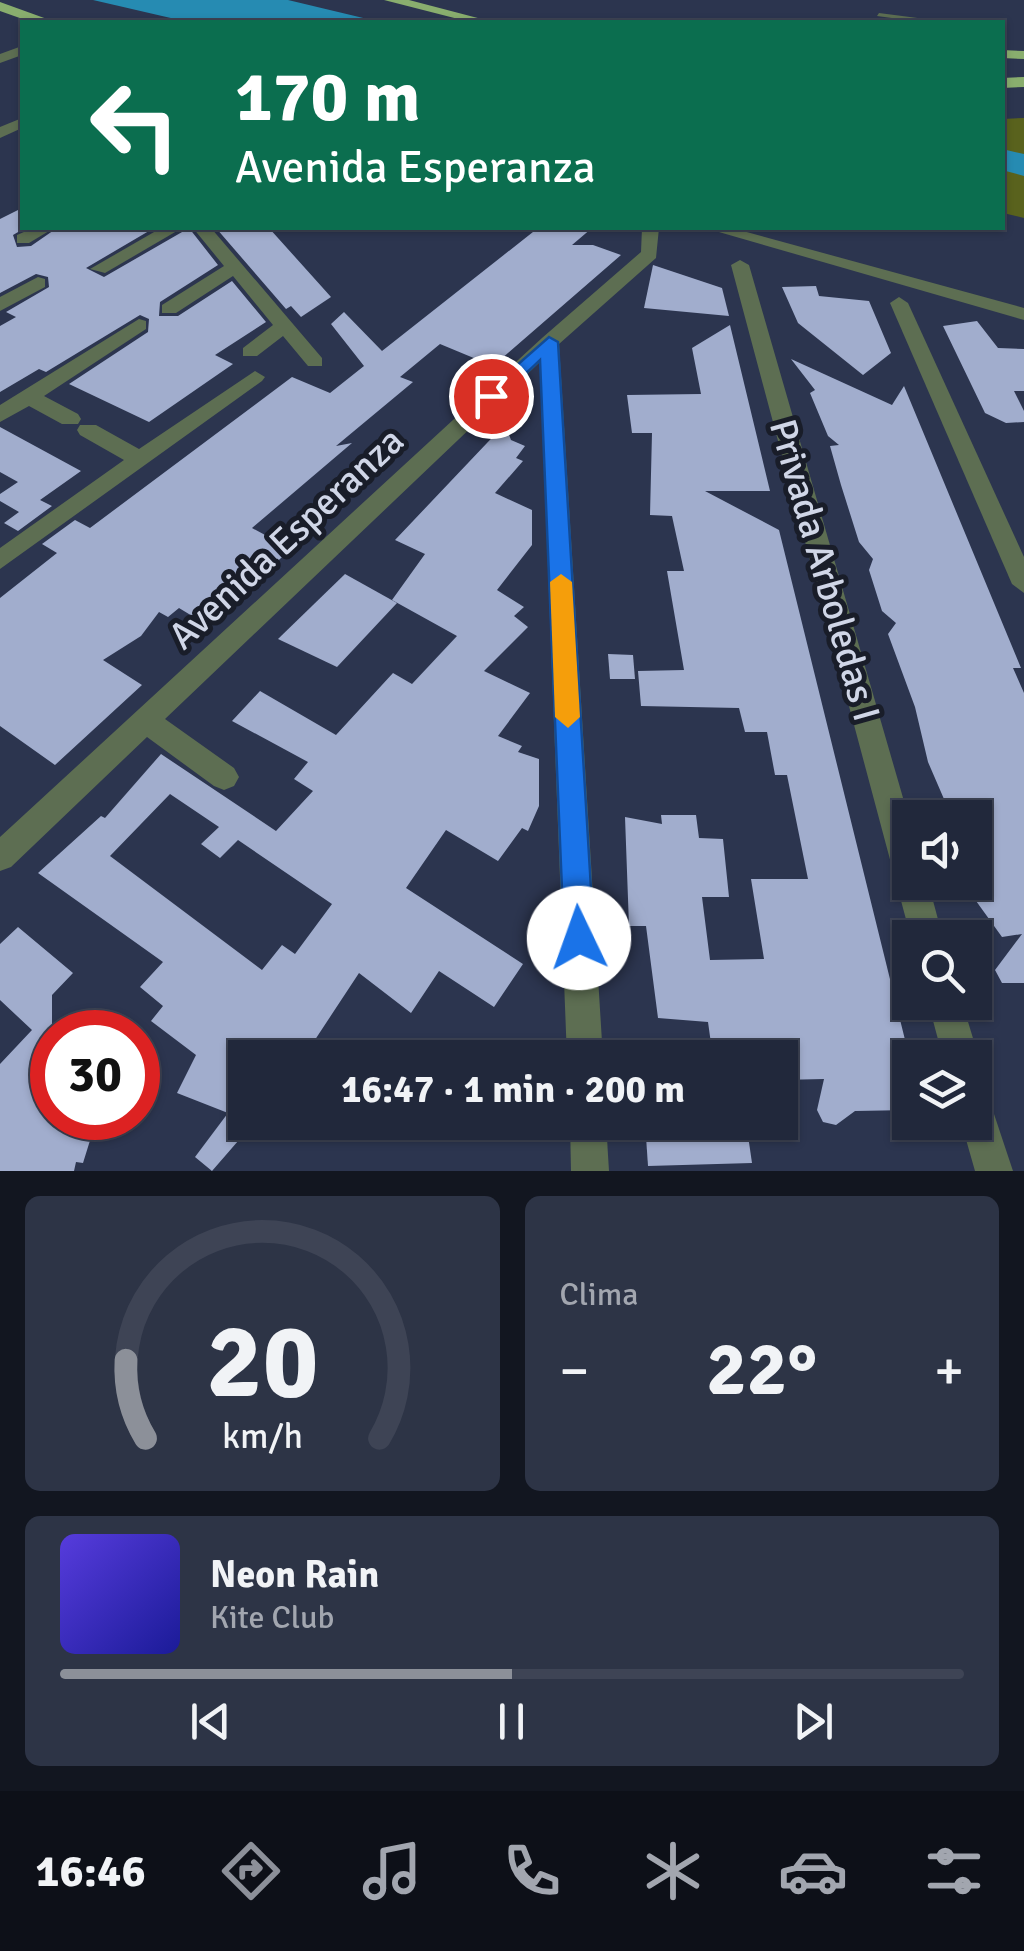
<!DOCTYPE html>
<html lang="es">
<head>
<meta charset="utf-8">
<style>
	:root { --surface:#21283b; --page:#2d3446; --text:#f1f3f6; --muted:#a2a6af; --line:#3e4455; --accent:#8c9099 }
	body { margin:0; font-family:Signika,sans-serif; background:var(--page); color:var(--text); height:100vh; display:flex; flex-direction:column; font-size:38px; white-space:nowrap }
	* { box-sizing:border-box; margin:0 }
	p { font-size:32px; color:var(--muted) }
	.icon { flex:none; width:55px; height:55px; fill:none; stroke:currentColor; stroke-width:2; stroke-linecap:round; stroke-linejoin:round }
	.map { position:relative; height:1171px; overflow:hidden }
	.panel { display:flex; flex-direction:column; gap:25px; padding:25px; background:#121620; flex:1 }
	.panel>* { flex:none }
	.top-card { position:absolute; left:20px; top:20px; width:985px; height:210px; border-radius:0px; box-shadow:0 2px 8px #0004,0 0 0 2px var(--line); background:#0b6e4f; color:#fff; overflow:hidden }
	.controls { position:absolute; left:892px; top:800px; display:grid; gap:20px }
	.controls a { display:grid; place-items:center; width:100px; height:100px; border-radius:0px; background:var(--surface); box-shadow:0 2px 8px #0004,0 0 0 2px var(--line); font-size:50px }
	.speed { position:absolute; left:30px; top:1010px; display:flex; gap:20px; font-size:50px; font-weight:700; text-align:center }
	.speed>* { display:grid; place-content:center; width:130px; height:130px; border-radius:50%; background:var(--surface); box-shadow:0 2px 8px #0004,0 0 0 2px var(--line); line-height:1 }
	.speed .limit { border:15px solid #d22; background:#fff; color:#111 }
	.pin { position:absolute; display:grid; place-items:center; width:85px; height:85px; color:#fff; margin:-42px; border:5px solid #fff; border-radius:50%; box-shadow:0 2px 10px #0007 }
	.me { position:absolute; width:110px; margin:-55px; rotate:357deg; stroke-linejoin:round; filter:drop-shadow(0 0 8px #0008) }
	.turn { display:flex; align-items:center; gap:35px; height:210px; padding:0 50px; font-size:45px }
	.turn .icon { width:130px; height:130px; stroke-width:2.5 }
	.turn b { display:block; font-size:70px; line-height:85px }
	.big { font-size:75px; font-weight:700; line-height:1.1 }
	.panel .tile { flex:1; display:flex; flex-direction:column; justify-content:center; gap:15px; min-width:0; padding:0 35px; border-radius:15px; background:var(--page) }
	.panel .dial { align-items:center; gap:0 }
	.dial svg { height:260px; overflow:visible; fill:none; stroke:var(--line); stroke-width:7; stroke-linecap:round; text-anchor:middle }
	.dial text { fill:var(--text); stroke:none }
	.song { display:flex; align-items:center; gap:30px }
	.cover { width:120px; height:120px; border-radius:15px; background:linear-gradient(135deg,hsl(250 70% 55%),hsl(240 70% 35%)) }
	.played { height:10px; border-radius:5px; background:linear-gradient(90deg,var(--accent) 50%,var(--line) 50%) }
	.keys { display:flex; justify-content:space-around; direction:ltr }
	.heat { display:flex; justify-content:space-between; align-items:center; font-size:55px; direction:ltr }
	.panel .tiles { flex:1; display:grid; gap:25px; grid-template-columns:1fr 1fr }
	.tile:last-child { grid-column:span 2 }
	.trip { position:absolute; left:228px; top:1040px; width:570px; height:100px; border-radius:0px; background:var(--surface); box-shadow:0 2px 8px #0004,0 0 0 2px var(--line); font-weight:700; line-height:100px; text-align:center }
	.dock { display:flex; height:160px; justify-content:space-around; align-items:center; background:#0d1018; color:var(--muted) }
	.dock .icon { width:70px; height:70px }
	.dock .active { color:var(--accent) }
	.dock b { font-size:45px; color:var(--text) }
	.map>svg:first-child { display:block }
</style>
</head>
<body>
<div class="map">
<svg width="1024" height="1171" viewBox="0 0 1024 1171">
	<rect width="100%" height="100%" fill="#2c354f"/>
	<path fill="#59621d" d="M1024 118V218L1003 213 1002 119Z"/>
	<path fill="#268bb2" d="M93 0H288L380 22H188Z"/>
	<g fill="none" stroke-linecap="round" stroke-linejoin="round">
		<path fill="#268bb2" fill-rule="evenodd" d="M1002 149 1024 154V176L1002 170Z"/>
	</g>
	<g fill="#a1adcd" fill-rule="evenodd">
		<path d="M18 210 22 211 25 228 13 235 17 247 31 246 57 228H154L86 268 104 277 189 228 218 265 160 302 159 316H178L232 281 266 322 215 355 233 364 149 422 69 384 148 332 149 319 140 315 46 372 39 369 0 392V326L16 317 6 312 49 287 48 277 36 274 0 293V219Z"/>
		<path d="M216 228H269L331 297 301 317 291 306 286 309Z"/>
		<path d="M538 228H592L572 245H593L621 255 493 366 440 344 400 377 413 382 336 446 352 443 252 528 291 549 207 625 179 608 168 617 159 612 141 636 103 660 142 685 55 765 0 726V598L57 553 42 544 75 520 90 528 292 377 330 393 364 366 331 324 344 312 382 351Z"/>
		<path d="M653 265 722 288 729 316 644 308Z"/>
		<path d="M816 286 819 296 869 301 891 353 863 375 798 323 782 287Z"/>
		<path d="M977 321 998 348 1024 349V391H1014L1024 411V422L1006 423 985 413 943 326Z"/>
		<path d="M730 325 770 491H705L779 530 910 1060V1110L855 1111 836 1125 823 1122 817 1110 824 1079 780 1080V1058H713L708 1022 658 1018 646 926H629L625 817 662 824 661 815H696L699 838 723 839 729 897H702L710 960 764 959 751 879H808L787 775H775L767 732H745L739 708 641 706 638 671 684 670 667 571H684L672 516 650 515 652 433H632L627 395 701 394 692 348Z"/>
		<path d="M791 359 892 405 904 386 1021 668H1013L1024 693V983H1002L995 970 1022 934 1002 937 966 887H984L975 864V818H961L957 806H947L928 762 915 707 888 634 896 623 882 611 869 570 873 559 859 542 841 485 830 446 839 445 828 436 810 393 815 390Z"/>
		<path d="M505 424 511 440 525 446 516 458 523 461 495 493 532 510V545L497 590 524 607 514 616 528 627 484 671 530 693 498 736 522 746 518 752 539 759V806L528 831 522 828 498 861 446 830 406 888 523 964 494 1007 439 971 411 1013 359 973 303 1058H245V1070L229 1089 239 1098 245 1090V1133L212 1171 195 1157 228 1113 177 1093 196 1055 151 1021 163 1006 140 987 163 962 38 873 101 816 105 818 161 754 276 831 313 791 294 779 308 762 232 721 260 691 336 735 393 673 412 684 457 636 392 600 425 554 395 540ZM170 794 219 827 201 844 220 858 238 840 332 904 295 954 282 945 262 970 110 856Z"/>
		<path d="M0 427 81 471 40 500 52 506 18 531 4 523 19 512 0 501V494L18 482 0 472Z"/>
		<path d="M345 574 397 603 337 667 278 639Z"/>
		<path d="M608 654 633 655 635 679H610Z"/>
		<path d="M18 927 73 973 52 995V1118H97L83 1163 76 1162 74 1171H0V1064L32 1030 0 1000V944Z"/>
		<path d="M645 1122H746L752 1163 648 1166Z"/>
	</g>
	<g fill="none" stroke-linecap="round" stroke-linejoin="round">
		<path fill="#5d6e52" fill-rule="evenodd" d="M879 13 933 20 937 22H921L877 16Z"/>
		<g fill="#5d6e52" fill-rule="evenodd">
			<path d="M22 46V55L0 63V54Z"/>
			<path d="M22 118V128L0 138V127Z"/>
			<path d="M33 228H54L29 243H17V235Z"/>
			<path d="M161 228H182L105 273 90 269Z"/>
			<path d="M193 228H211L322 358V366H308L283 336 257 356H243V348L273 325 233 276 176 313H162V305L224 266Z"/>
			<path d="M642 228H659L656 258 559 344 603 1058H567L540 362 165 719 234 768 239 777 234 786 224 790 214 786 147 737 11 867 0 871V837L542 338 641 252Z"/>
			<path d="M705 228H732L1024 308V320Z"/>
			<path d="M740 260 749 265 910 822V882H928L943 938H911L731 265Z"/>
			<path d="M38 277 45 279V287L0 311V297Z"/>
			<path d="M899 297 908 303 1024 557V593L1012 584 890 303Z"/>
			<path d="M139 319 146 321V329L44 396 78 414 81 419 78 424H62L29 406 0 422V405Z"/>
			<path d="M255 371 265 377 262 381 0 569V548L124 460 80 435 77 430 80 425H96L139 449Z"/>
			<path d="M928 1002H962L979 1058 975 1067V1058H943Z"/>
			<path d="M975 1091 988 1096 1013 1171H975L961 1122H975Z"/>
			<path d="M570 1122H606L609 1171H571Z"/>
		</g>
		<g fill="#89ae6e" fill-rule="evenodd">
			<path d="M384 0H409L493 22H470Z"/>
			<path d="M0 2 47 19 49 22H31L0 11Z"/>
			<path d="M1002 50 1024 51V59L1002 58Z"/>
			<path d="M1024 77V87L1002 88V78Z"/>
		</g>
	</g>
	<path fill="#1a73e8" stroke="#114b97" stroke-width="2.5" d="M549 337 558 342 594 938 589 948 579 953 568 948 564 938 540 360 498 400 482 396Z"/>
	<path fill="#f59e0b" d="M561 574 572 582 580 717 568 728 555 717 550 582Z"/>
	<g text-anchor="middle" stroke-width="10" stroke-linejoin="round" paint-order="stroke">
		<g font-size="38" fill="#d0d6e7" stroke="#191d29">
			<text transform="translate(286 538) rotate(-43)" y="13">Avenida Esperanza</text>
			<text transform="translate(825 570) rotate(74)" y="13">Privada Arboledas I</text>
		</g>
	</g>
</svg>
<div class="controls">
<a><svg class="icon" aria-label="sound" viewBox="0 0 24 24"><path d="M4 9h4l5-4v14l-5-4H4zM17 9q2 3 0 6"/></svg></a>
<a><svg class="icon" aria-label="search" viewBox="0 0 24 24"><circle cx="10" cy="10" r="6"/><path d="M15 15l6 6"/></svg></a>
<a><svg class="icon" aria-label="layers" viewBox="0 0 24 24"><path d="M12 4l9 5-9 5-9-5zM3 14l9 5 9-5"/></svg></a>
</div>
<div class="speed"><div class="limit">30</div></div>
<div class="pin" style="left:491px;top:396px;background:#d93025"><svg class="icon" aria-label="arrive" viewBox="0 0 24 24"><path d="M6 21V4h12l-3 4 3 4H6"/></svg></div>
<svg class="me" style="left:579px;top:938px" viewBox="-20 -20 40 40"><circle r="19" fill="#fff"/><path d="M0-13L10 11 0 6-10 11z" fill="#1a73e8"/></svg>
<div class="trip">16:47 · 1 min · 200 m</div>
<div class="top-card">
<div class="turn"><svg class="icon" aria-label="left" viewBox="0 0 24 24"><path d="M17 20v-9H6M10 6l-5 5 5 5"/></svg><div><b>170 m</b>Avenida Esperanza</div></div>
</div>
</div>
<section class="panel">
<div class="tiles">
<div class="tile dial"><svg viewBox="0 0 100 80">
<path d="M14 69A42 42 0 1 1 86 69"/>
<path d="M14 69A42 42 0 0 1 8 45" stroke="#8c9099"/>
<text x="50" y="56" font-size="32" font-weight="700">20</text>
<text x="50" y="72" font-size="11">km/h</text>
</svg></div>
<div class="tile"><p>Clima</p>
<div class="heat"><a>−</a><b class="big">22°</b><a>+</a></div>
</div>
<div class="tile">
<div class="song"><i class="cover"></i><div><b>Neon Rain</b><p>Kite Club</p></div></div>
<div class="played"></div>
<div class="keys"><svg class="icon" aria-label="previous" viewBox="0 0 24 24"><path d="M18 5L8 12l10 7zM5 5v14"/></svg><svg class="icon" aria-label="pause" viewBox="0 0 24 24"><path d="M8 5v14M16 5v14"/></svg><svg class="icon" aria-label="next" viewBox="0 0 24 24"><path d="M6 5l10 7-10 7zM19 5v14"/></svg></div>
</div>
</div>
</section>
<nav class="dock">
<b>16:46</b>
<svg class="icon active" aria-label="directions" viewBox="0 0 24 24"><path d="M12 3l9 9-9 9-9-9zM9 14v-3h6M13 9l2 2-2 2"/></svg>
<svg class="icon" aria-label="music" viewBox="0 0 24 24"><path d="M9 18V5l10-2v13"/><circle cx="6" cy="18" r="3"/><circle cx="16" cy="16" r="3"/></svg>
<svg class="icon" aria-label="phone" viewBox="0 0 24 24"><path d="M5 4h4l2 5-3 2q2 4 5 5l2-3 5 2v4C11 20 4 13 5 4z"/></svg>
<svg class="icon" aria-label="climate" viewBox="0 0 24 24"><path d="M12 3v18M4 7l16 10M4 17L20 7"/></svg>
<svg class="icon" aria-label="car" viewBox="0 0 24 24"><path d="M5 17H2v-5l4-1 3-4h7l3 4 3 1v5h-3M9 17h6M6 11h13"/><circle cx="7" cy="17" r="2"/><circle cx="17" cy="17" r="2"/></svg>
<svg class="icon" aria-label="filters" viewBox="0 0 24 24"><path d="M4 7h16M4 17h16"/><circle cx="9" cy="7" r="2"/><circle cx="15" cy="17" r="2"/></svg>
</nav>
</body>
</html>
